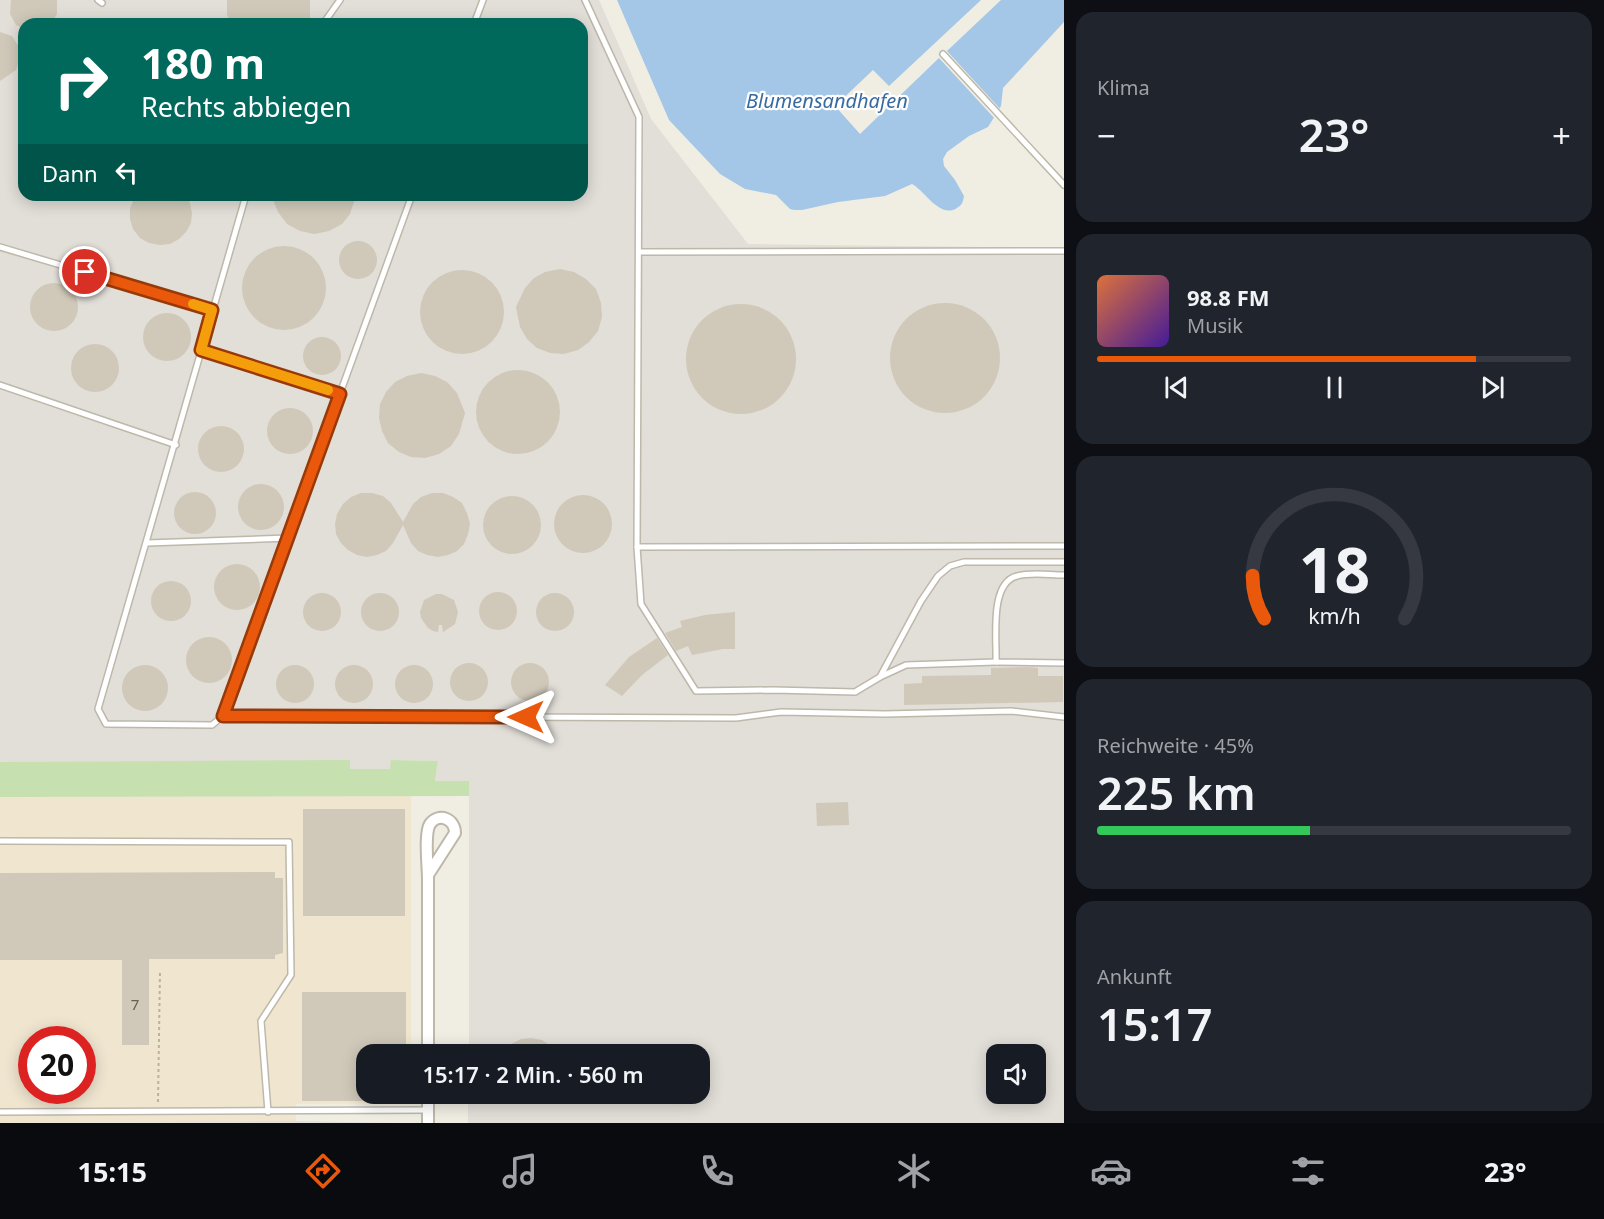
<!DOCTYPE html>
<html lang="de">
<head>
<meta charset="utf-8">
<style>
	:root { --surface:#171b24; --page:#20242c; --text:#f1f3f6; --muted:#9ea1a6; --line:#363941; --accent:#ea580c }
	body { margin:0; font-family:"Noto Sans",sans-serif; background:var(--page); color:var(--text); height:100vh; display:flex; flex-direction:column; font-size:22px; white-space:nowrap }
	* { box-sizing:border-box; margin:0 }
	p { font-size:20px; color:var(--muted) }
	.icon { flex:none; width:33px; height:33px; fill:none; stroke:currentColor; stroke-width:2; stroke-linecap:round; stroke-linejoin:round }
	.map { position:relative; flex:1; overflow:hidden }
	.sheet { display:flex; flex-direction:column; gap:12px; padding:12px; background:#0d0f14; width:540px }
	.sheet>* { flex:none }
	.top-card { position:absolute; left:18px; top:18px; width:570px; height:183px; border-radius:18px; box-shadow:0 3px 15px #0003; background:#00695c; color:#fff; overflow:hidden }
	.buttons { position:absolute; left:986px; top:1044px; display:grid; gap:12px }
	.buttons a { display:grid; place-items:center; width:60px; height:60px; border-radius:12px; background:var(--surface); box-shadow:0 3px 15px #0003; font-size:30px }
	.speed { position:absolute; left:18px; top:1026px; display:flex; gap:12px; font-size:30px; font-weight:700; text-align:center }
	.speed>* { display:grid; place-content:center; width:78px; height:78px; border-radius:50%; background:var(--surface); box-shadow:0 3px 15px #0003; line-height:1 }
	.speed .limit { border:9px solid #d22; background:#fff; color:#111 }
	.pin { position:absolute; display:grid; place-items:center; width:51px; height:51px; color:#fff; margin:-26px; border:3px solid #fff; border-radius:50%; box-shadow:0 2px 6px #0007 }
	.me { position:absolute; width:66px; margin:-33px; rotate:270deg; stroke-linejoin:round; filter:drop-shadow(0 0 4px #0008) }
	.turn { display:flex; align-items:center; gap:21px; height:126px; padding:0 24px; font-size:27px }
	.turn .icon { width:78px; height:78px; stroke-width:2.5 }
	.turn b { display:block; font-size:42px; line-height:51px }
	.then { display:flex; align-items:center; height:57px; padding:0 24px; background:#0003; gap:12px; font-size:22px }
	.big { font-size:45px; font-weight:600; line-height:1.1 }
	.sheet .widget { flex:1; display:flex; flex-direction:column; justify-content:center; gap:9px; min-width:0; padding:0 21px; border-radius:18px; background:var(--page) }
	.sheet .dial { align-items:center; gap:0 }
	.dial svg { height:156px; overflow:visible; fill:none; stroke:var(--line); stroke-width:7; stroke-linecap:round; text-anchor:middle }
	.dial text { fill:var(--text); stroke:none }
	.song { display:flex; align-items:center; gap:18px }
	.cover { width:72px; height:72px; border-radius:9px; background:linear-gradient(135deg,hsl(20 70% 55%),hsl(260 70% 35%)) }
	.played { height:6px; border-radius:3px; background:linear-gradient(90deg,var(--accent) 80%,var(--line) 80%) }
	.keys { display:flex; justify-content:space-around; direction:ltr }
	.heat { display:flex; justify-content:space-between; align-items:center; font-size:33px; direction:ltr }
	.charge { height:9px; border-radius:4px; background:linear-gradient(90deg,#34c759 45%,var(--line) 0) }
	.trip { position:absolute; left:356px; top:1044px; width:354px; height:60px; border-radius:18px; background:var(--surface); box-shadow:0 3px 15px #0003; font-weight:600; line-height:60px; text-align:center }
	.tabs { display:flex; height:96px; justify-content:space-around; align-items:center; background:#090b0e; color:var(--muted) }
	.tabs .icon { width:42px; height:42px }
	.tabs .active { color:var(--accent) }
	.tabs b { font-size:27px; color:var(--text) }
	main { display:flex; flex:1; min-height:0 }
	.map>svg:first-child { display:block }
</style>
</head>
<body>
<main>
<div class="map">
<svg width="1064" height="1123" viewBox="0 0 1064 1123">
	<rect width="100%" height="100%" fill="#f0ede3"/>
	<path fill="#f0e6d0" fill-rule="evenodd" d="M411 796V1054H366V1094H411V1103L296 1104V1121L0 1123V797ZM32 1040H82V1090H32Z"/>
	<path fill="#e2ded8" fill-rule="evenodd" d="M0 0H599L651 119 748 244 1064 248V1123H468V1094H699V1054H469V781H435L438 761 391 760V769H350V761L0 762ZM24 24H582V195H24ZM996 1054H1035V1094H996Z"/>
	<path fill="#c6e0b0" d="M350 760V769H390L391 760 438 761 435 781H469V796L0 797V762Z"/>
	<path fill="#e0dfdb" d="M296 1121 398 1123 14 1122Z"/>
	<path fill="#a4c6e7" d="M617 0H1064V22L1003 88 1001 106 988 127 969 136 947 152 943 159 944 166 955 180 964 196C963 202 962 205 957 208 940 219 925 191 912 184L885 196 838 202 802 210H794L790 209 776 195 745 189 720 174 669 120Z"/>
	<path fill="#f0ede3" d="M981 0H1001L947 51 1002 111 996 120 939 58 860 134 835 106 873 70 889 86Z"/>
	<g fill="#d0c9ba">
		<path d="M11 0H57V14L51 24H24V29L16 25 10 14Z"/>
		<path d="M227 0H310V18L307 24H230L227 14Z"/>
		<path d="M0 32 12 36 19 47 21 55 16 70 0 81Z"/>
		<path d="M136 195H186L190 203 192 213 191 223 186 232 179 239 170 244 160 245 149 243 140 238 133 229 130 219V208Z"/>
		<path d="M271 195H356L350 214 342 224 329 231 314 234 300 231 287 224 278 212Z"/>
		<circle cx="358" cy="260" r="19"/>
		<circle cx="284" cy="288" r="42"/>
		<path d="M560 269 574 272 586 279 596 289 601 303 602 317 598 331 589 342 578 350 564 354 550 353 537 348 527 339 520 327 516 307 525 288 534 278 545 272Z"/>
		<circle cx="462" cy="312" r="42"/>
		<circle cx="54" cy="307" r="24"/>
		<circle cx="945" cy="358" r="55"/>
		<circle cx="741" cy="359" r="55"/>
		<circle cx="167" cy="337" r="24"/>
		<circle cx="322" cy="356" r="19"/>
		<circle cx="95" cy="368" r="24"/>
		<circle cx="518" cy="412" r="42"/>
		<path d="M421 373 435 376 447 382 457 393 465 413 459 434 451 446 439 454 425 458 411 457 399 452 388 443 382 431 379 418 380 404 386 392 395 382 407 376Z"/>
		<circle cx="290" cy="431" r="23"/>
		<circle cx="221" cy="449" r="23"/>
		<circle cx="261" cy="507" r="23"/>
		<circle cx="195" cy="513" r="21"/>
		<path d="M361 493H372L383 496 391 503 403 522 413 504 421 497 432 493H443L453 497 462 503 467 513 470 524 468 534 464 544 457 551 448 555 438 557 427 555 418 551 411 543 403 525 393 543 386 551 377 555 367 557 357 555 348 550 341 543 336 534 335 524 337 514 343 504 351 497Z"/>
		<circle cx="583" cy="524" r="29"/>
		<circle cx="512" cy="525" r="29"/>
		<circle cx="237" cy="587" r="23"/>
		<circle cx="171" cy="601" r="20"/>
		<circle cx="498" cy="611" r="19"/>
		<circle cx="555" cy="612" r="19"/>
		<circle cx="322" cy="612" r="19"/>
		<circle cx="380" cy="612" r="19"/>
		<path d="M436 594H442L454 600 458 612 455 624 443 632 442 625H439L438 632 433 631 428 628 421 618 420 612 424 600Z"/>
		<path d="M735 612V649H723L692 655 688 646 676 651 665 633 682 627 680 621 705 615Z"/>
		<circle cx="209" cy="660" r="23"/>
		<path d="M657 638 668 655 642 675 622 696 605 685 629 657Z"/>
		<circle cx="469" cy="682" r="19"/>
		<circle cx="530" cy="682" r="19"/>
		<circle cx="145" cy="688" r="23"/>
		<circle cx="354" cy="684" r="19"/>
		<circle cx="295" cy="684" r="19"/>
		<circle cx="414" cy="684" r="19"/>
		<path d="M1030 667 1038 668V676H1063V702L904 705V684L922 683V676L991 675V668Z"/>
		<path d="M848 802 849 825 817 826 816 803Z"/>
		<rect x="303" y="809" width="102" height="107"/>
		<path d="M275 872V878H283V953L275 955V959H149V1045H122V960H0V873Z"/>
		<path d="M302 992H406V1054H366V1101H302Z"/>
		<path d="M531 1038 542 1040 551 1046 557 1054H501L511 1044 521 1039Z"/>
	</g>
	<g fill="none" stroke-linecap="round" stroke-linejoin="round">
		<g stroke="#bdb8aa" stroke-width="8">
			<g id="lane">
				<path d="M98 0 102 3"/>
				<path d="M585 0 639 117 637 547"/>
				<path d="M323 24 340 0"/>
				<path d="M474 24 483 0"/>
				<path d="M943 54 1064 185"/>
				<path d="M246 195 98 709 106 724 212 725 223 716 736 718 781 712 885 714 1011 711 1064 717"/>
				<path d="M0 247 212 310"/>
				<path d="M639 252 1064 251"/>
				<path d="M201 350 340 394"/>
				<path d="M0 385 176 445"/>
				<path d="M147 543 288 538"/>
				<path d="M1064 546 637 547 641 604 696 691 773 690 855 692 880 677 921 601 938 576 950 566 964 562H1064"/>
				<path d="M1064 575C1049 575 1031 572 1017 576 989 583 997 639 996 662L1064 663"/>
				<path d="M880 677 906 665 996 662"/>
				<path d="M223 716 412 195"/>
				<path d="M0 841 289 842 291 975 261 1021 268 1112"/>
				<path d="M0 1112C143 1110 285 1112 428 1110"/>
			</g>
		</g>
		<g stroke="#bdb8aa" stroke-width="14">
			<g id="street">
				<path d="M428 875 455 833C455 819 439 812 430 824 424 833 428 867 428 879 428 938 428 996 428 1054"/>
				<path d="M428 1123V1094"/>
			</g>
		</g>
		<path stroke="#bab29a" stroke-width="2" stroke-dasharray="3 3" stroke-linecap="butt" d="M158 1102 160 970"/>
		<use href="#lane" stroke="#fff" stroke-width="5"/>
		<use href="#street" stroke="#fff" stroke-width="10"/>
	</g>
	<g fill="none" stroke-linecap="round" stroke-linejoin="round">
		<g stroke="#983908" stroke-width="15">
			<path id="route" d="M85 272 212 310 201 350 340 394 223 716 526 717"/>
		</g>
		<use href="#route" stroke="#ea580c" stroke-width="10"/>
		<path stroke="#f59e0b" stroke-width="10" d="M193 304 212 310 201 350 328 390"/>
	</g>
	<g text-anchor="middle" stroke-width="4.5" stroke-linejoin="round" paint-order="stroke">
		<g font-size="15" fill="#656056">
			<text x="135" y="1010">7</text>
		</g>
		<g font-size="20" font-style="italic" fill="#396ba1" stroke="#fff">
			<text x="827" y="108">Blumensandhafen</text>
		</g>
	</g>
</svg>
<div class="buttons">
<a><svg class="icon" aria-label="sound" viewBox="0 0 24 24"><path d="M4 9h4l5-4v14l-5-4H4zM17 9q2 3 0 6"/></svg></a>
</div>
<div class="speed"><div class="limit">20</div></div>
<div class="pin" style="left:85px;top:272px;background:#d93025"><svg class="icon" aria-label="arrive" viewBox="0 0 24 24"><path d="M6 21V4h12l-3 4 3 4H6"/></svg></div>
<svg class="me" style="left:526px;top:717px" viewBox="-20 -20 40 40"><path d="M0-17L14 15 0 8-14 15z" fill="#ea580c" stroke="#fff" stroke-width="4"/></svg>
<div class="trip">15:17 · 2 Min. · 560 m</div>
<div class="top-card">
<div class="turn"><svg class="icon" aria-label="right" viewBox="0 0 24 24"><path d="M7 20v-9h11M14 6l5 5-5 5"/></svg><div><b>180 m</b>Rechts abbiegen</div></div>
<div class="then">Dann<svg class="icon" aria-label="left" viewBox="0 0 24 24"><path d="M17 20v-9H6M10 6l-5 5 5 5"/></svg></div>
</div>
</div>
<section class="sheet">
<div class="widget"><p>Klima</p>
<div class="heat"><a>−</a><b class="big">23°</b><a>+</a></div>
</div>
<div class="widget">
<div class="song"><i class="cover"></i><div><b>98.8 FM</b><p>Musik</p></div></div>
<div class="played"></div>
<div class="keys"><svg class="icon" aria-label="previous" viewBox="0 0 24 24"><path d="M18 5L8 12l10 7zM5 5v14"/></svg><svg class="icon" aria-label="pause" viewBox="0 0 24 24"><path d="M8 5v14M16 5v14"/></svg><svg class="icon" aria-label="next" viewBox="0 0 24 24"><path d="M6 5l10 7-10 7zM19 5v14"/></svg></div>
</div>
<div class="widget dial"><svg viewBox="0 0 100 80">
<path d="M14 69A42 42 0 1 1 86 69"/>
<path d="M14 69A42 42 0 0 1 8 47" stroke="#ea580c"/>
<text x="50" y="56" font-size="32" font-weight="700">18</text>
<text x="50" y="72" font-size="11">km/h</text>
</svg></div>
<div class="widget"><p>Reichweite · 45%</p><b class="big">225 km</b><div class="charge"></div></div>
<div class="widget"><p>Ankunft</p><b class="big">15:17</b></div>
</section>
</main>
<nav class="tabs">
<b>15:15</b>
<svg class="icon active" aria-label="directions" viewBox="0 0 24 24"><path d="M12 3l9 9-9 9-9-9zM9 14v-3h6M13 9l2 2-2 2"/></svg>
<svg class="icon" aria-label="music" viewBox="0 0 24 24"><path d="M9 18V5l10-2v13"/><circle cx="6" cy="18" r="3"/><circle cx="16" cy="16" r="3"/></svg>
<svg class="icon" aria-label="phone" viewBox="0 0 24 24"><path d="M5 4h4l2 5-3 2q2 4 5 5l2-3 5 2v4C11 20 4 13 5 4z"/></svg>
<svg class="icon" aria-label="climate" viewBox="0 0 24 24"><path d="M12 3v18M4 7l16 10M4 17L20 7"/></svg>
<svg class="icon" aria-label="car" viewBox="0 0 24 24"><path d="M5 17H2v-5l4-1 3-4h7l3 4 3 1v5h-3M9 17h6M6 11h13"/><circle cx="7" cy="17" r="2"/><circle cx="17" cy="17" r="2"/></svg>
<svg class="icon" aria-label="filters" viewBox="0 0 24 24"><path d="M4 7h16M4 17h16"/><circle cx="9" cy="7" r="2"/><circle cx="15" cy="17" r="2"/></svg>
<b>23°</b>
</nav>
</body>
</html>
